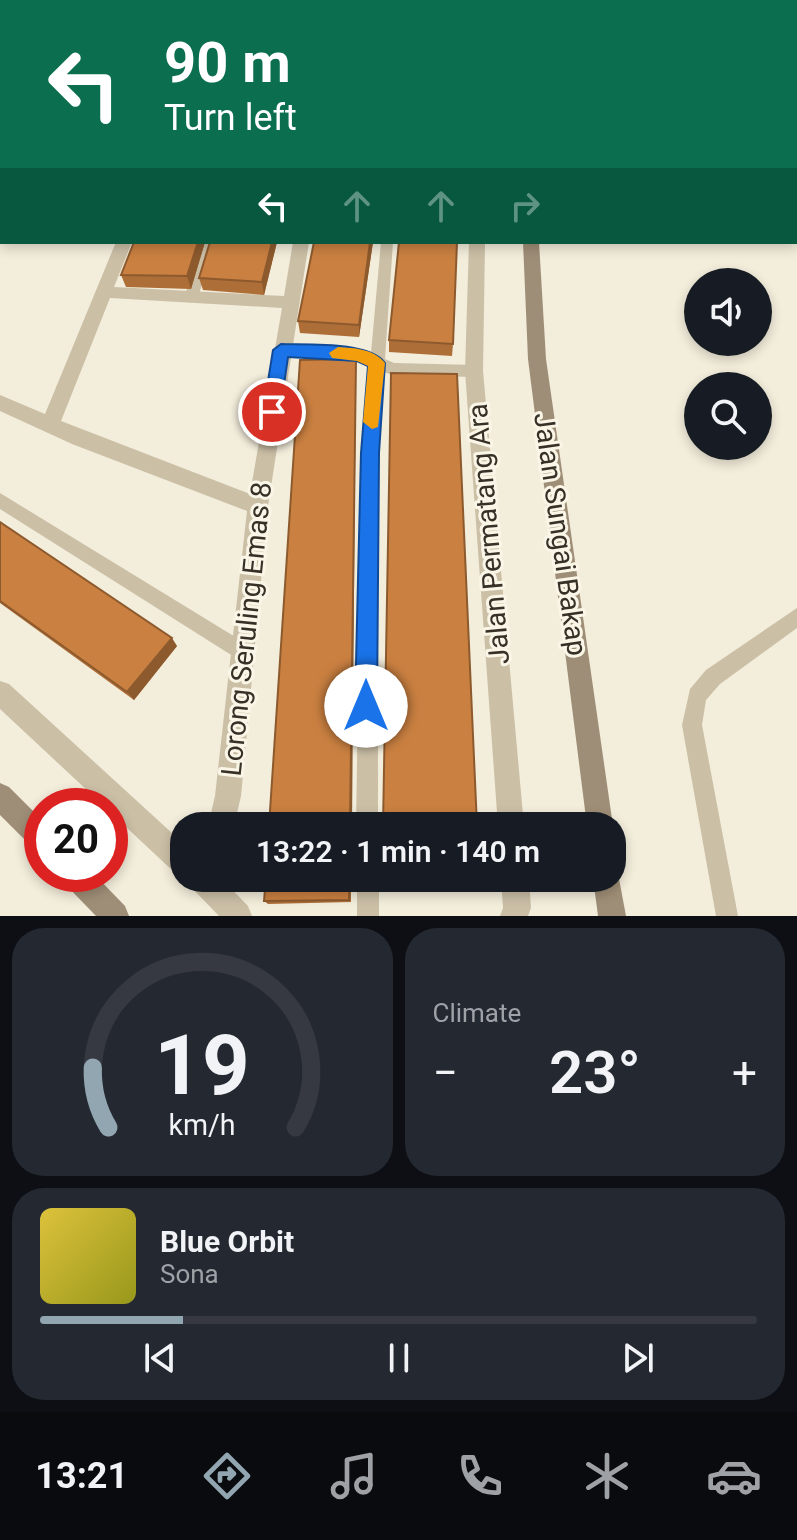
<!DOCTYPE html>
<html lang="en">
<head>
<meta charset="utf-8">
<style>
	:root { --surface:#171b24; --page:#242831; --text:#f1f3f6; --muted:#9ea1a6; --line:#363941; --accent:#91a6b0 }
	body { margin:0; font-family:Roboto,sans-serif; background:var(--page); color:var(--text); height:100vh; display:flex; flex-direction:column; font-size:30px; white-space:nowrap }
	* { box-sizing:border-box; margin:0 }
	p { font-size:26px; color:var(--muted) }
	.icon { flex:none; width:44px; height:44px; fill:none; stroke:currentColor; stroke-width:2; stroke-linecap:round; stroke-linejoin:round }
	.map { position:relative; height:916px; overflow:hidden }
	.details { display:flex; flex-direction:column; gap:12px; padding:12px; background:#0d0f14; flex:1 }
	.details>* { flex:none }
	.top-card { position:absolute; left:0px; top:0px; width:798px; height:244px; box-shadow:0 4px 12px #0003; background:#0b6e4f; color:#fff; overflow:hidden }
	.fabs { position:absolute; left:684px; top:268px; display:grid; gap:16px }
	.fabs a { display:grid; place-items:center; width:88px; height:88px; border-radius:50%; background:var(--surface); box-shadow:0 4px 12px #0003; font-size:40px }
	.speed { position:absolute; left:24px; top:788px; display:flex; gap:16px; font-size:40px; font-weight:700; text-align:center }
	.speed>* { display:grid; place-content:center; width:104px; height:104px; border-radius:50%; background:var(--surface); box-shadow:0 4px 12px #0003; line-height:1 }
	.speed .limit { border:12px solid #d22; background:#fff; color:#111 }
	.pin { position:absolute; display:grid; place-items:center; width:68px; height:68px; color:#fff; margin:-34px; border:4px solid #fff; border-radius:50%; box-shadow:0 2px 8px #0007 }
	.me { position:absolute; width:88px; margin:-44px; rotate:0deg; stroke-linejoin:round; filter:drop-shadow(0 0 6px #0008) }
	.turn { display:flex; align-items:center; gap:28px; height:168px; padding:0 32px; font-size:36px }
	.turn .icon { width:104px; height:104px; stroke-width:2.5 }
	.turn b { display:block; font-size:56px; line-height:68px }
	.lanes { display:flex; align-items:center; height:76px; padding:0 32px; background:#0003; justify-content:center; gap:40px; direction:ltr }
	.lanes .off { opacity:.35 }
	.big { font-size:60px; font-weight:600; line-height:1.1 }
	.details .card { flex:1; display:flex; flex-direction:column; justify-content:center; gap:12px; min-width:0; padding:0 28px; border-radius:32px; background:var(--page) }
	.details .dial { align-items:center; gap:0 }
	.dial svg { height:208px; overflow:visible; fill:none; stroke:var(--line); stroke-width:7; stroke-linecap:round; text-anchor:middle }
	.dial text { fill:var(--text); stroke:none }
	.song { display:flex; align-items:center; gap:24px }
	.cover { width:96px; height:96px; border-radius:12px; background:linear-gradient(135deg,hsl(50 70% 55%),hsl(60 70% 35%)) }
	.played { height:8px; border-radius:4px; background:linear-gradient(90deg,var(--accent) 20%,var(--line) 20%) }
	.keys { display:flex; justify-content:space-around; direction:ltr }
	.heat { display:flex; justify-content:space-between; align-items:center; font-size:44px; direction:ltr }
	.details .tiles { flex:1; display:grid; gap:12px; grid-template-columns:1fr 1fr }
	.card:last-child { grid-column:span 2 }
	.trip { position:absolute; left:170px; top:812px; width:456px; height:80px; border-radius:32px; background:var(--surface); box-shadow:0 4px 12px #0003; font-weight:600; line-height:80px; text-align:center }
	.tabs { display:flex; height:128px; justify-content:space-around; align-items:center; background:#090b0e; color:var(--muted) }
	.tabs .icon { width:56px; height:56px }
	.tabs .current { color:var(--accent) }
	.tabs b { font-size:36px; color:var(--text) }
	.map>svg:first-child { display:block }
</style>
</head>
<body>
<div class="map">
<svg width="797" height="916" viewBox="0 0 797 916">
	<rect width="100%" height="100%" fill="#f3eddb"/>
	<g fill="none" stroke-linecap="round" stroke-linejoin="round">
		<g fill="#cbbfa6" fill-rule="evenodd">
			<path d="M283 0H293L282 2Z"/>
			<path d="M423 0H433L422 2Z"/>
			<path d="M202 242H214L198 298 191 303 184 298Z"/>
			<path d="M381 242H393L385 359 394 363 474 365 481 371 474 377 392 375 384 372 378 453V826H356L362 453 370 365 357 359 281 355 274 350 281 345 359 349 371 353Z"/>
			<path d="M0 493 250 646 252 652 250 658 243 661 236 658 0 509Z"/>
			<path d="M797 608V628L720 684 706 700 702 725 738 916H716L682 725 690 689 706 670Z"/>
			<rect x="357" y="878" width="22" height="38"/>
		</g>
		<g fill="#cbbfa6" fill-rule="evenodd">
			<path d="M49 0H62L63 2H50Z"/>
			<path d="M236 0H259L260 2H237Z"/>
			<path d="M2 179V189L0 190V180Z"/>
			<path d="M116 242H132L114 287 284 296 293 242H309L268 506 241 796 234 826H208L215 796 247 511 72 444 0 411V395L45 414ZM110 298 282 308 250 494 61 421Z"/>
			<path d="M469 242H485L483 371 524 826H498L465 371Z"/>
			<path d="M0 681 9 684 184 844V876L174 872 110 812V806H104L0 709Z"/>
			<path d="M188 878H221L248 906 252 916H219L192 888Z"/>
			<path d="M501 878H529L531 908 528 916H500L503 908Z"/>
		</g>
		<g fill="#9f8e77" fill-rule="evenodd">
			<path d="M523 242H539L546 359 613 826 612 829V826H587L528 359Z"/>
			<path d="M0 783 9 787 42 820V852L33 848 0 815Z"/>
			<path d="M612 866 617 868 626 916H598L593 878H612Z"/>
			<path d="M61 874H94L125 906 129 916H96L65 884Z"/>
		</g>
	</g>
	<g fill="#ae6e38">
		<path d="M152 0H203L204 2H154Z"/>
		<path d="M381 0H418L417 2H381Z"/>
		<path d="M205 242 191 289 126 287 121 275Z"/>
		<path d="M277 242 264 295 203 290 199 278Z"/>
		<path d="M314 242H373L359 337 300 333 298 321Z"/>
		<path d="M389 340 453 344 452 356 389 352Z"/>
		<path d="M0 522 177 646 134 700 0 603Z"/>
		<path d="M266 878H351V902L268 904 264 901Z"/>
		<path d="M383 878H479L477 880Z"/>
	</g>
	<g fill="#8d5a2e">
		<path d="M198 242H205L191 289 187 276Z"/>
		<path d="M272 242H277L264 295 262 282Z"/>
		<path d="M370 242H373L359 337V325Z"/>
		<path d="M356 359 352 826H350Z"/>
		<path d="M172 638 177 646 134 700 127 692Z"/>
	</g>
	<g fill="#ca8041" stroke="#8d5a2e" stroke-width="2">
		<path d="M97 0H140L142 2H99Z"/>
		<path d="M164 0H202L196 2H167Z"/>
		<path d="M450 0H486L485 2H460Z"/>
		<path d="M134 242H198L187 276 121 275Z"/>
		<path d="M210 242H272L262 282 199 278Z"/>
		<path d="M314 242H370L359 325 298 321Z"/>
		<path d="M399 242H457L453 344 389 340Z"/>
		<path d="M356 359 350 826H269L300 360Z"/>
		<path d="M391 373 457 374 477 826H383Z"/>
		<path d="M0 522 172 638 127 692 0 601Z"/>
		<path d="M266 878H350L349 900 264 901Z"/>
	</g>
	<path fill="#1a73e8" stroke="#114b97" stroke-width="2" d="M281 344C307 345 369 341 385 363L379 453 377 706 374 714 366 717 358 714 355 706 361 453 368 366 357 361 288 357 280 412 272 419 263 412 273 350Z"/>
	<path fill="#f59e0b" d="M338 347C355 348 374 349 385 363L378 427 372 429 363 422 368 366 357 361 332 358 329 353Z"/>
	<g text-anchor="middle" stroke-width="6" stroke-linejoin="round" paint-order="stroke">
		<g font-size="28" fill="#373027" stroke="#faf6e7">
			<text transform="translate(488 534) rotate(-95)" y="10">Jalan Permatang Ara</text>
			<text transform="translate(561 534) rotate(82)" y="10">Jalan Sungai Bakap</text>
			<text transform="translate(246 629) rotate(-84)" y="10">Lorong Seruling Emas 8</text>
		</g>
	</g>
</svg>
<div class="fabs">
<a><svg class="icon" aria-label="sound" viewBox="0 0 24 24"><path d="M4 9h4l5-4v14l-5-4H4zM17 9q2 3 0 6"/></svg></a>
<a><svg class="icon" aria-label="search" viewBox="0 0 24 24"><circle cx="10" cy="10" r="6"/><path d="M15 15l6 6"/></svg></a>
</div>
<div class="speed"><div class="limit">20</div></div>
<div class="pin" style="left:272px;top:412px;background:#d93025"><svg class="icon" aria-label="arrive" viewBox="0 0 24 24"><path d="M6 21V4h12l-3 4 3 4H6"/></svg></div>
<svg class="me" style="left:366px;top:706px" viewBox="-20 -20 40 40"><circle r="19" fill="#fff"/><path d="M0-13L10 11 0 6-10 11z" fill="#1a73e8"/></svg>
<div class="trip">13:22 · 1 min · 140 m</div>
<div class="top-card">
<div class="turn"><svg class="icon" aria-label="left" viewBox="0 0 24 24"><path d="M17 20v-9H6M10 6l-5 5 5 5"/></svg><div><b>90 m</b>Turn left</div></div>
<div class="lanes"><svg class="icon" aria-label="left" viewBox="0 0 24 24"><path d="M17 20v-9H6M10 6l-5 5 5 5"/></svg><svg class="icon off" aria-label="ahead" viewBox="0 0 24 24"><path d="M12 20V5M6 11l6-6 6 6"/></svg><svg class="icon off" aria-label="ahead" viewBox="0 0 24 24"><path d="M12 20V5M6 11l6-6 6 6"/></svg><svg class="icon off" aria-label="right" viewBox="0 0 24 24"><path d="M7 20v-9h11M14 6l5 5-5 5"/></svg></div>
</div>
</div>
<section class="details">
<div class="tiles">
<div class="card dial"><svg viewBox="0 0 100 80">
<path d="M14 69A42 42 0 1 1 86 69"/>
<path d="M14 69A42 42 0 0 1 8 46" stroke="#91a6b0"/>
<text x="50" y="56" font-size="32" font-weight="700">19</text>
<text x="50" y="72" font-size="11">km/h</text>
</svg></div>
<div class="card"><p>Climate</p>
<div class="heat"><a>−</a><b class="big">23°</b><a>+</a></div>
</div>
<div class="card">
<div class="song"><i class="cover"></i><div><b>Blue Orbit</b><p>Sona</p></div></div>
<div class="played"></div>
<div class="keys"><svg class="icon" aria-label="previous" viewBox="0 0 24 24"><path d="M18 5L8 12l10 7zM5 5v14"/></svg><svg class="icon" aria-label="pause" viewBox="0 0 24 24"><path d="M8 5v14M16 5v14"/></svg><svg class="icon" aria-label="next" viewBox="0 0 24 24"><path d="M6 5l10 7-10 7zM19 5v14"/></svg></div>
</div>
</div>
</section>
<nav class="tabs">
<b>13:21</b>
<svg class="icon current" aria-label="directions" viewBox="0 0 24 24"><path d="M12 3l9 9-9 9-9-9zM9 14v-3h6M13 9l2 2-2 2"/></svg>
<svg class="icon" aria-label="music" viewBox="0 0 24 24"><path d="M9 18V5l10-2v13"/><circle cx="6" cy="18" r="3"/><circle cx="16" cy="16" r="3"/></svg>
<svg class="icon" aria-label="phone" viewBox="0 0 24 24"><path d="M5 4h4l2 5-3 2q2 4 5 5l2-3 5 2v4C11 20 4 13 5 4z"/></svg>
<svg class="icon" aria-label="climate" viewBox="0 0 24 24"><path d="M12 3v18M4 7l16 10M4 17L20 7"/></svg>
<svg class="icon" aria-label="car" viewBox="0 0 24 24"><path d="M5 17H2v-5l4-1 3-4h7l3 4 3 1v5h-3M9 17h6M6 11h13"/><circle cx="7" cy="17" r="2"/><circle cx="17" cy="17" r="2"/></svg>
</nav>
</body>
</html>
